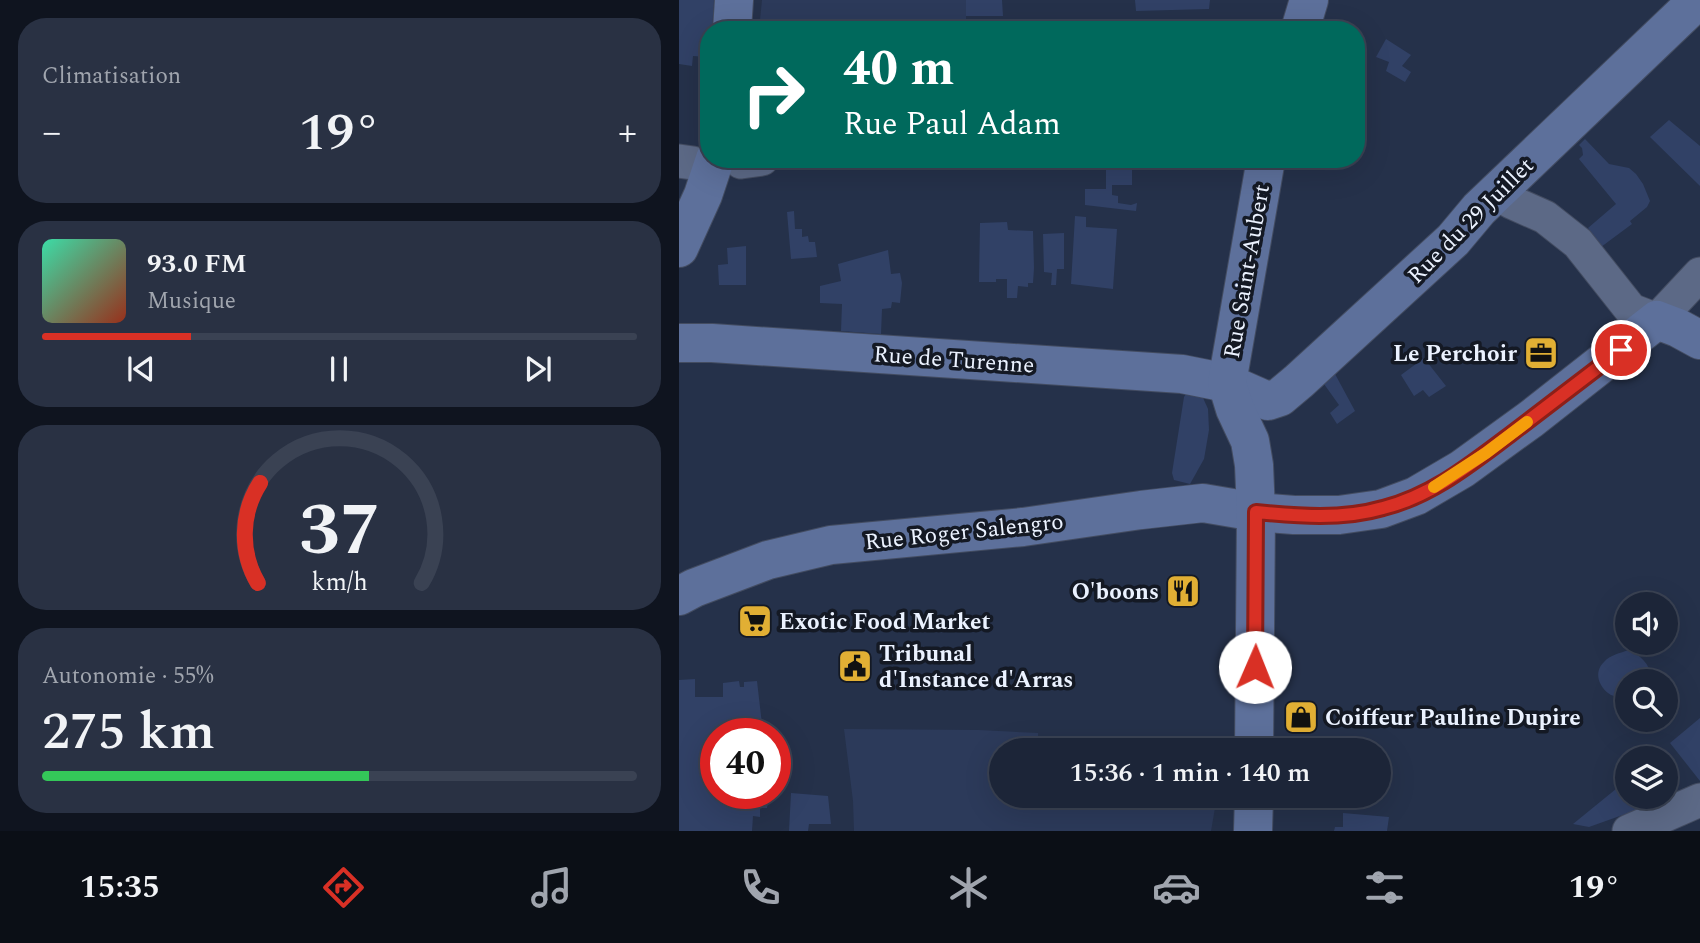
<!DOCTYPE html>
<html lang="fr">
<head>
<meta charset="utf-8">
<style>
	:root { --surface:#1c2538; --page:#293143; --text:#f1f3f6; --muted:#a0a5ae; --line:#3a4253; --accent:#d93025 }
	body { margin:0; font-family:Spectral,serif; background:var(--page); color:var(--text); height:100vh; display:flex; flex-direction:column; font-size:26px; white-space:nowrap }
	* { box-sizing:border-box; margin:0 }
	p { font-size:23px; color:var(--muted) }
	.icon { flex:none; width:38px; height:38px; fill:none; stroke:currentColor; stroke-width:2; stroke-linecap:round; stroke-linejoin:round }
	.map { position:relative; flex:1; overflow:hidden }
	.panel { display:flex; flex-direction:column; gap:18px; padding:18px; background:#0f141f; width:679px }
	.panel>* { flex:none }
	.top-card { position:absolute; left:21px; top:21px; width:665px; height:147px; border-radius:28px; box-shadow:0 7px 28px #0002,0 0 0 2px var(--line); background:#00695c; color:#fff; overflow:hidden }
	.fabs { position:absolute; left:936px; top:592px; display:grid; gap:14px }
	.fabs a { display:grid; place-items:center; width:63px; height:63px; border-radius:50%; background:var(--surface); box-shadow:0 7px 28px #0002,0 0 0 2px var(--line); font-size:35px }
	.speed { position:absolute; left:21px; top:718px; display:flex; gap:14px; font-size:35px; font-weight:700; text-align:center }
	.speed>* { display:grid; place-content:center; width:91px; height:91px; border-radius:50%; background:var(--surface); box-shadow:0 7px 28px #0002,0 0 0 2px var(--line); line-height:1 }
	.speed .limit { border:10px solid #d22; background:#fff; color:#111 }
	.pin { position:absolute; display:grid; place-items:center; width:60px; height:60px; color:#fff; margin:-30px; border:4px solid #fff; border-radius:50%; box-shadow:0 2px 7px #0007 }
	.me { position:absolute; width:77px; margin:-38px; rotate:1deg; stroke-linejoin:round; filter:drop-shadow(0 0 5px #0008) }
	.turn { display:flex; align-items:center; gap:24px; height:147px; padding:0 28px; font-size:32px }
	.turn .icon { width:91px; height:91px; stroke-width:2.5 }
	.turn b { display:block; font-size:49px; line-height:60px }
	.big { font-size:52px; font-weight:600; line-height:1.1 }
	.panel .card { flex:1; display:flex; flex-direction:column; justify-content:center; gap:10px; min-width:0; padding:0 24px; border-radius:28px; background:var(--page) }
	.panel .dial { align-items:center; gap:0 }
	.dial svg { height:182px; overflow:visible; fill:none; stroke:var(--line); stroke-width:7; stroke-linecap:round; text-anchor:middle }
	.dial text { fill:var(--text); stroke:none }
	.song { display:flex; align-items:center; gap:21px }
	.cover { width:84px; height:84px; border-radius:10px; background:linear-gradient(135deg,hsl(160 70% 55%),hsl(10 70% 35%)) }
	.played { height:7px; border-radius:4px; background:linear-gradient(90deg,var(--accent) 25%,var(--line) 25%) }
	.keys { display:flex; justify-content:space-around; direction:ltr }
	.heat { display:flex; justify-content:space-between; align-items:center; font-size:38px; direction:ltr }
	.charge { height:10px; border-radius:5px; background:linear-gradient(90deg,#34c759 55%,var(--line) 0) }
	.trip { position:absolute; left:310px; top:738px; width:402px; height:70px; border-radius:35px; background:var(--surface); box-shadow:0 7px 28px #0002,0 0 0 2px var(--line); font-weight:600; line-height:70px; text-align:center }
	.tab-bar { display:flex; height:112px; justify-content:space-around; align-items:center; background:#0b0f16; color:var(--muted) }
	.tab-bar .icon { width:49px; height:49px }
	.tab-bar .on { color:var(--accent) }
	.tab-bar b { font-size:32px; color:var(--text) }
	main { display:flex; flex:1; min-height:0 }
	.map>svg:first-child { display:block }
</style>
</head>
<body>
<main>
<section class="panel">
<div class="card"><p>Climatisation</p>
<div class="heat"><a>−</a><b class="big">19°</b><a>+</a></div>
</div>
<div class="card">
<div class="song"><i class="cover"></i><div><b>93.0 FM</b><p>Musique</p></div></div>
<div class="played"></div>
<div class="keys"><svg class="icon" aria-label="previous" viewBox="0 0 24 24"><path d="M18 5L8 12l10 7zM5 5v14"/></svg><svg class="icon" aria-label="pause" viewBox="0 0 24 24"><path d="M8 5v14M16 5v14"/></svg><svg class="icon" aria-label="next" viewBox="0 0 24 24"><path d="M6 5l10 7-10 7zM19 5v14"/></svg></div>
</div>
<div class="card dial"><svg viewBox="0 0 100 80">
<path d="M14 69A42 42 0 1 1 86 69"/>
<path d="M14 69A42 42 0 0 1 15 25" stroke="#d93025"/>
<text x="50" y="56" font-size="32" font-weight="700">37</text>
<text x="50" y="72" font-size="11">km/h</text>
</svg></div>
<div class="card"><p>Autonomie · 55%</p><b class="big">275 km</b><div class="charge"></div></div>
</section>
<div class="map">
<svg width="1021" height="831" viewBox="0 0 1021 831">
	<rect width="100%" height="100%" fill="#25314a"/>
	<g fill="#2c3a5a">
		<path d="M83 0H287V30H80Z"/>
		<path d="M165 729 300 730 359 733V747L426 749V751H322V796H425V802H537L532 831H175L174 801Z"/>
	</g>
	<g fill="#314166">
		<path d="M0 0H35L33 30H30L29 67H27L28 57 14 56 13 66 0 64Z"/>
		<path d="M287 0H323L324 16H287Z"/>
		<path d="M456 0H531L530 9 457 11Z"/>
		<path d="M707 39 732 55 723 66 732 72 726 82 707 71 710 62 697 57Z"/>
		<path d="M990 120 1021 146V186L971 137Z"/>
		<path d="M906 139 930 164 950 168 957 174 964 184 971 201 968 207 951 221 953 224 922 247 909 228 937 204 900 159 904 155 903 148 900 145Z"/>
		<path d="M427 159H453V185H433V195L439 196V203L452 205 458 203 457 211 406 205V189H427Z"/>
		<path d="M115 211 116 229H123V237L129 236 130 242H136L138 257 112 259 108 212Z"/>
		<path d="M396 216 407 217V227L438 229 434 289 392 284Z"/>
		<path d="M328 222 329 230 354 231 355 268 354 283H349V287L339 286 338 298H328V279H317V282H300L301 223Z"/>
		<path d="M385 233V269H378L377 285H372L373 273 365 272 364 234Z"/>
		<path d="M67 246V285H40L39 265 49 264 48 248Z"/>
		<path d="M209 250 212 274 221 273 223 283 221 303 213 302 212 308 203 309 202 334 162 331 163 304 141 303V286L162 281 159 264Z"/>
		<path d="M745 358 767 386 750 397 744 390 735 396 722 375Z"/>
		<path d="M656 374 676 411 658 424 651 413 660 405 645 384Z"/>
		<path d="M511 387 521 391 529 409 530 430 525 459 511 484 495 480 493 473 505 397Z"/>
		<path d="M950 650C962 656 974 666 971 681H948V698C943 697 937 697 932 695 920 688 914 672 925 662 931 655 941 653 950 650Z"/>
		<path d="M16 679V697H44V683L60 681 61 687H65V682L78 681 84 733H37V793H70V800L89 801 88 808H81V817L74 816 73 831H0V680Z"/>
		<path d="M1021 718V781L991 743Z"/>
		<path d="M987 776 999 792 994 797 910 827 894 824 948 780V796H987Z"/>
		<path d="M112 793 149 796 152 824H130L129 831H110Z"/>
		<path d="M664 813 710 817 708 831H655L656 827H664Z"/>
	</g>
	<g fill="none" stroke-linecap="round" stroke-linejoin="round">
		<g stroke="#434c61" stroke-width="35">
			<g id="street">
				<path d="M0 161 14 163"/>
				<path d="M62 162 83 159"/>
				<path d="M821 188 832 202 866 217 899 243 952 310 978 320 1021 274"/>
				<path d="M950 831 1021 800"/>
			</g>
		</g>
		<g stroke="#434c61" stroke-width="40">
			<g id="secondary">
				<path d="M53 30 55 0"/>
				<path d="M621 30 630 0"/>
				<path d="M0 248 24 195 36 159"/>
				<path d="M0 343H33L503 374 548 383 589 401 601 397 620 381 774 240 800 209 1019 0"/>
				<path d="M0 596 15 588 89 560 152 545 344 527 462 510 524 503 577 512 615 515H660L702 509 737 496 783 469 852 419 978 320 999 328 1021 340"/>
				<path d="M575 751 577 512 575 465 571 441 556 409 548 383 587 159"/>
				<path d="M574 831 575 796"/>
			</g>
		</g>
		<use href="#street" stroke="#5c6986" stroke-width="33"/>
		<use href="#secondary" stroke="#5d709b" stroke-width="38"/>
	</g>
	<g fill="none" stroke-linecap="round" stroke-linejoin="round">
		<g stroke="#8d1f18" stroke-width="18">
			<path id="route" d="M576 667 577 512C619 516 663 520 704 508 753 496 793 463 832 434 869 406 905 378 942 350"/>
		</g>
		<use href="#route" stroke="#d93025" stroke-width="12"/>
		<path stroke="#f59e0b" stroke-width="12" d="M755 487 807 453 848 422"/>
	</g>
	<defs>
		<g id="office-square" transform="scale(1.75)"><rect x="-9" y="-9" width="18" height="18" rx="4" fill="#e1af34" stroke="#141924"/><path d="M-6-3h4V-5.5h4V-3h4V5H-6ZM-1-4.5V-3h2v-1.5ZM-6 0V1H6V0Z" fill="#111"/></g>
		<g id="restaurant-square" transform="scale(1.75)"><rect x="-9" y="-9" width="18" height="18" rx="4" fill="#e1af34" stroke="#141924"/><path d="M-5-6h1v4h1v-4h1v4h1v-4h1v5L-1.5 .5V6h-2V.5L-5-1ZM5-6V6H3V1.5H1.5Q1.5-4 5-6Z" fill="#111"/></g>
		<g id="supermarket-square" transform="scale(1.75)"><rect x="-9" y="-9" width="18" height="18" rx="4" fill="#e1af34" stroke="#141924"/><path d="M-6-5.5h2.5l.6 2H6L4.5 2H-2.5L-4.4-4H-6ZM-1.5 3.2a1.3 1.3 0 1 0 .1 0ZM3 3.2a1.3 1.3 0 1 0 .1 0Z" fill="#111"/></g>
		<g id="civic-square" transform="scale(1.75)"><rect x="-9" y="-9" width="18" height="18" rx="4" fill="#e1af34" stroke="#141924"/><path d="M-.6-6.5H3V-4.5H.6V-3L4-1V1h2V6H-6V1h2V-1L-.6-3ZM-1.2 2.5V6h2.4V2.5Z" fill="#111"/></g>
		<g id="shop-square" transform="scale(1.75)"><rect x="-9" y="-9" width="18" height="18" rx="4" fill="#e1af34" stroke="#141924"/><path d="M-5-2.5h2.3a2.7 3.5 0 0 1 5.4 0H5L5.5 6h-11ZM-1.5-2.5h3a1.5 2.3 0 0 0-3 0Z" fill="#111"/></g>
	</defs>
	<g fill-rule="evenodd">
		<use href="#office-square" x="862" y="353"/>
		<use href="#restaurant-square" x="504" y="591"/>
		<use href="#supermarket-square" x="76" y="621"/>
		<use href="#civic-square" x="176" y="666"/>
		<use href="#shop-square" x="622" y="717"/>
	</g>
	<g text-anchor="middle" stroke-width="7" stroke-linejoin="round" paint-order="stroke">
		<g font-size="23" fill="#ebf2ff" stroke="#141924">
			<text transform="translate(791 220) rotate(-45)" y="8">Rue du 29 Juillet</text>
			<text transform="translate(567 271) rotate(-80)" y="8">Rue Saint-Aubert</text>
			<text transform="translate(275 359) rotate(4)" y="8">Rue de Turenne</text>
			<text transform="translate(285 531) rotate(-6)" y="8">Rue Roger Salengro</text>
		</g>
		<g font-size="23" font-weight="bold" fill="#ebf2ff" stroke="#141924" text-anchor="start">
			<text x="838" y="361" text-anchor="end">Le Perchoir</text>
			<text x="480" y="599" text-anchor="end">O'boons</text>
			<text x="100" y="629">Exotic Food Market</text>
			<text x="200" y="661">Tribunal<tspan x="200" dy="26">d'Instance d'Arras</tspan></text>
			<text x="646" y="725">Coiffeur Pauline Dupire</text>
		</g>
	</g>
</svg>
<div class="fabs">
<a><svg class="icon" aria-label="sound" viewBox="0 0 24 24"><path d="M4 9h4l5-4v14l-5-4H4zM17 9q2 3 0 6"/></svg></a>
<a><svg class="icon" aria-label="search" viewBox="0 0 24 24"><circle cx="10" cy="10" r="6"/><path d="M15 15l6 6"/></svg></a>
<a><svg class="icon" aria-label="layers" viewBox="0 0 24 24"><path d="M12 4l9 5-9 5-9-5zM3 14l9 5 9-5"/></svg></a>
</div>
<div class="speed"><div class="limit">40</div></div>
<div class="pin" style="left:942px;top:350px;background:#d93025"><svg class="icon" aria-label="arrive" viewBox="0 0 24 24"><path d="M6 21V4h12l-3 4 3 4H6"/></svg></div>
<svg class="me" style="left:576px;top:667px" viewBox="-20 -20 40 40"><circle r="19" fill="#fff"/><path d="M0-13L10 11 0 6-10 11z" fill="#d93025"/></svg>
<div class="trip">15:36 · 1 min · 140 m</div>
<div class="top-card">
<div class="turn"><svg class="icon" aria-label="right" viewBox="0 0 24 24"><path d="M7 20v-9h11M14 6l5 5-5 5"/></svg><div><b>40 m</b>Rue Paul Adam</div></div>
</div>
</div>
</main>
<nav class="tab-bar">
<b>15:35</b>
<svg class="icon on" aria-label="directions" viewBox="0 0 24 24"><path d="M12 3l9 9-9 9-9-9zM9 14v-3h6M13 9l2 2-2 2"/></svg>
<svg class="icon" aria-label="music" viewBox="0 0 24 24"><path d="M9 18V5l10-2v13"/><circle cx="6" cy="18" r="3"/><circle cx="16" cy="16" r="3"/></svg>
<svg class="icon" aria-label="phone" viewBox="0 0 24 24"><path d="M5 4h4l2 5-3 2q2 4 5 5l2-3 5 2v4C11 20 4 13 5 4z"/></svg>
<svg class="icon" aria-label="climate" viewBox="0 0 24 24"><path d="M12 3v18M4 7l16 10M4 17L20 7"/></svg>
<svg class="icon" aria-label="car" viewBox="0 0 24 24"><path d="M5 17H2v-5l4-1 3-4h7l3 4 3 1v5h-3M9 17h6M6 11h13"/><circle cx="7" cy="17" r="2"/><circle cx="17" cy="17" r="2"/></svg>
<svg class="icon" aria-label="filters" viewBox="0 0 24 24"><path d="M4 7h16M4 17h16"/><circle cx="9" cy="7" r="2"/><circle cx="15" cy="17" r="2"/></svg>
<b>19°</b>
</nav>
</body>
</html>
